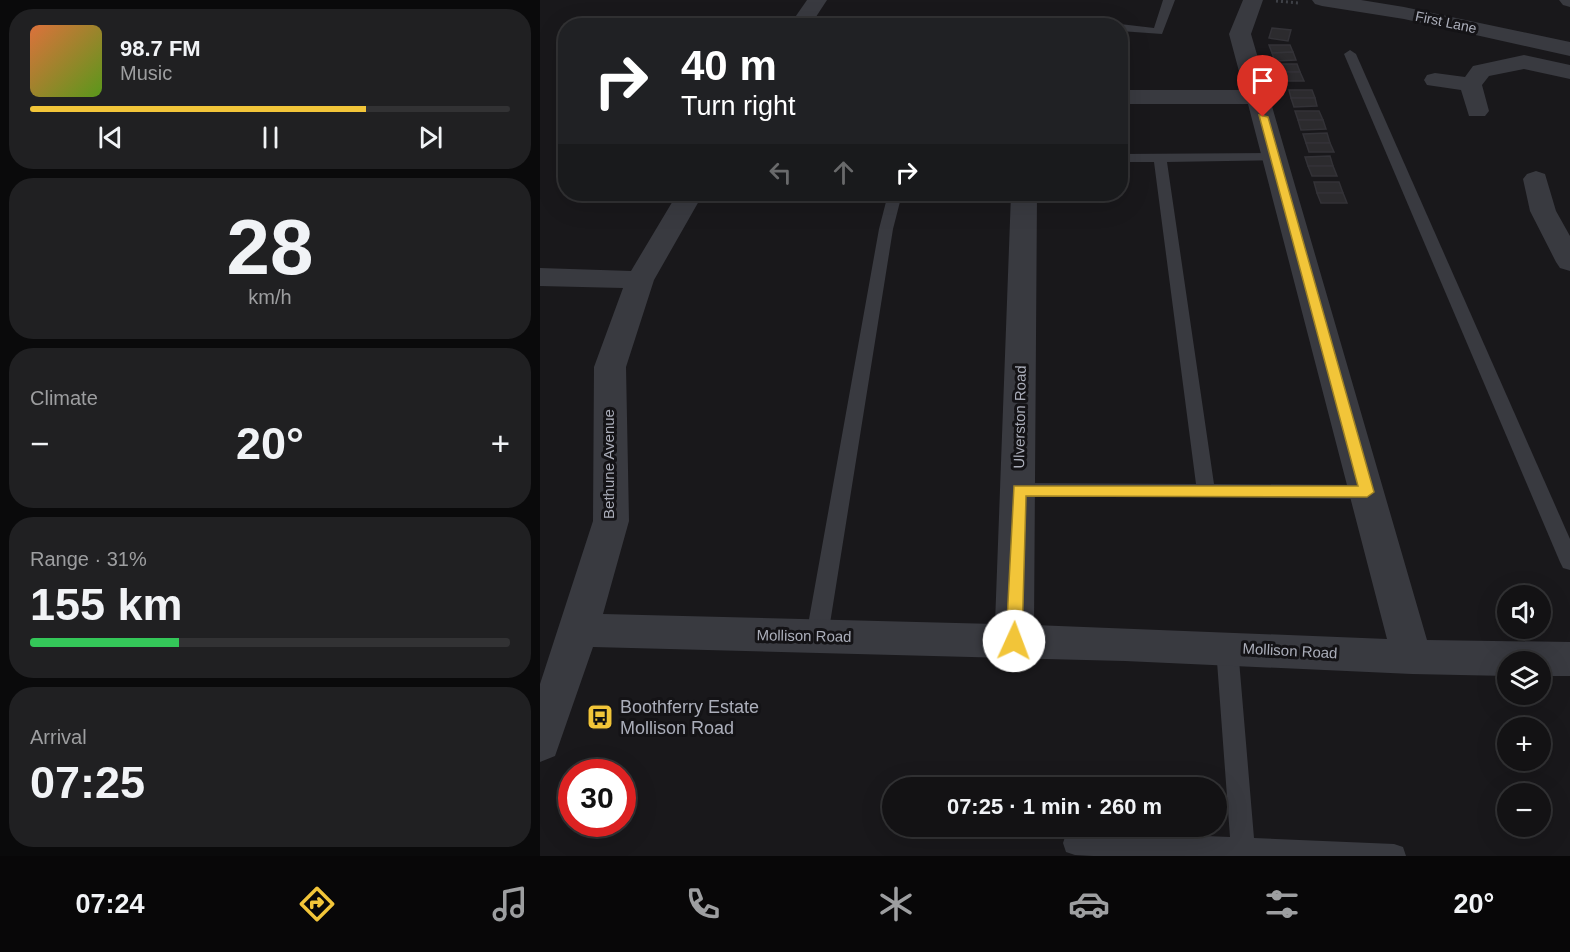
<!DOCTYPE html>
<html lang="en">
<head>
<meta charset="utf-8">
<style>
	:root { --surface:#131214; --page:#202022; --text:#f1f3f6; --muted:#9d9ea0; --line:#323234; --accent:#f2c539 }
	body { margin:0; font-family:Arial,sans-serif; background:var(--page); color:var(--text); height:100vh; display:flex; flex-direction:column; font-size:22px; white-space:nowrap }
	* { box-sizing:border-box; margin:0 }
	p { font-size:20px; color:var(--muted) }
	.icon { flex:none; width:33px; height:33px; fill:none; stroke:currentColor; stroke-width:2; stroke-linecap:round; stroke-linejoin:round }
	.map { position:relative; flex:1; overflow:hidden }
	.panel { display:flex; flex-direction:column; gap:9px; padding:9px; background:#0a0a0b; width:540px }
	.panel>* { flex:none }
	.top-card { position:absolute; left:18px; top:18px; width:570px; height:183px; border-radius:24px; box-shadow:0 6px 24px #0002,0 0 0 2px var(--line); background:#202124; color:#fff; overflow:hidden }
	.tools { position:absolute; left:957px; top:585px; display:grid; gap:12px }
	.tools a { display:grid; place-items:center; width:54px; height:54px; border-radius:50%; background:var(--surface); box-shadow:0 6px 24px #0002,0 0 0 2px var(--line); font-size:30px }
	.speed { position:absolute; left:18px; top:759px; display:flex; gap:12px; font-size:30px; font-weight:700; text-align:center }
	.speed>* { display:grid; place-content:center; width:78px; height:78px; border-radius:50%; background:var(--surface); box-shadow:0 6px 24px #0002,0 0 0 2px var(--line); line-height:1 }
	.speed .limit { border:9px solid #d22; background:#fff; color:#111 }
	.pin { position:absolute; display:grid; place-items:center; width:51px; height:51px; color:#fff; margin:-62px -26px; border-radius:50% 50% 50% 0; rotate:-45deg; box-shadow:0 0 6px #0007 }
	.pin .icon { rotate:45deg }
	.me { position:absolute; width:66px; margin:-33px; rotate:2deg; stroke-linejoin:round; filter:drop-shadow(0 0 4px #0008) }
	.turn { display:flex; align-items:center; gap:21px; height:126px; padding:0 24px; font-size:27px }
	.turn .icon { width:78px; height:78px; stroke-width:2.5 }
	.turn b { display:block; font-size:42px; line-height:51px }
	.lanes { display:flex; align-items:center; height:57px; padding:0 24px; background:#0003; justify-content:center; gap:30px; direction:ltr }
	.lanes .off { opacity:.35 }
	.big { font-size:45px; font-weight:700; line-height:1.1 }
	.panel .widget { flex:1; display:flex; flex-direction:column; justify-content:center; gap:9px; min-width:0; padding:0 21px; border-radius:24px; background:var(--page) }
	.panel .dial { align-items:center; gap:0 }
	.dial b { font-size:78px; line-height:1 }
	.song { display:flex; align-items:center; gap:18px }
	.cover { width:72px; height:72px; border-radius:9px; background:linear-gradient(135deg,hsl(20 70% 55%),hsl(90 70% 35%)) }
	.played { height:6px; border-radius:3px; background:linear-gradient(90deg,var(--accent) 70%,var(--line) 70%) }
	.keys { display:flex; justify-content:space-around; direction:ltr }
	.heat { display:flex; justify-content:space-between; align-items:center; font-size:33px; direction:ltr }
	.charge { height:9px; border-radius:4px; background:linear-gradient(90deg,#34c759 31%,var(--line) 0) }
	.trip { position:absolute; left:342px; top:777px; width:345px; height:60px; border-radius:30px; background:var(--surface); box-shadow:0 6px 24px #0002,0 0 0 2px var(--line); font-weight:700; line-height:60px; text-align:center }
	.menu { display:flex; height:96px; justify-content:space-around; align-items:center; background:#080708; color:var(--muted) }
	.menu .icon { width:42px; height:42px }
	.menu .selected { color:var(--accent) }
	.menu b { font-size:27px; color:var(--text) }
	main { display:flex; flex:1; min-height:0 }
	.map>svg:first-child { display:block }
</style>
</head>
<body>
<main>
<section class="panel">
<div class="widget">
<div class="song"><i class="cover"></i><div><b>98.7 FM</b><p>Music</p></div></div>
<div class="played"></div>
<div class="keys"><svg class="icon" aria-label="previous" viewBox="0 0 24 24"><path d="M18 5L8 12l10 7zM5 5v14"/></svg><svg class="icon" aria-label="pause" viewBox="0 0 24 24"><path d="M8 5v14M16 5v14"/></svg><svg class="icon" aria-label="next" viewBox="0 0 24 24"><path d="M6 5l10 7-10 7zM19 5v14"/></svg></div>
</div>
<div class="widget dial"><b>28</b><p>km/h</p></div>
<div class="widget"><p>Climate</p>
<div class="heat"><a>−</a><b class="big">20°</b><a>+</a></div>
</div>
<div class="widget"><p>Range · 31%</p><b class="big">155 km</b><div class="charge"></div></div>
<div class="widget"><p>Arrival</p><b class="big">07:25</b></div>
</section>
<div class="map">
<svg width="1030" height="856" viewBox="0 0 1030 856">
	<rect width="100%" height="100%" fill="#19181b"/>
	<g fill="#2c2b2e" stroke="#333237" stroke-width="1.5">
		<path d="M732 28 751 30 748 41 729 38Z"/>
		<path d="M729 45H750L753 52 732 53Z"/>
		<path d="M753 52 756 60 735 61 732 53Z"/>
		<path d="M735 64H757L760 72H738Z"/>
		<path d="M738 72H760L764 81H741Z"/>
		<path d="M749 90H772L775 98H751Z"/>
		<path d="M751 98H775L777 106 754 107Z"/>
		<path d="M755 111H779L783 120H758Z"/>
		<path d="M758 120H783L786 129 761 130Z"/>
		<path d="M787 133 790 143H766L763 134Z"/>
		<path d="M766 143H790L794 152H769Z"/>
		<path d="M790 156 793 166H768L765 157Z"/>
		<path d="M768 166H793L797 176H772Z"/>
		<path d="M774 182H799L803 193H777Z"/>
		<path d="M777 193H803L807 203H781Z"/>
	</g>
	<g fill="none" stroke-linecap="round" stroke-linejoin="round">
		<path stroke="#3f4147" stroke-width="3" stroke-dasharray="2 3" stroke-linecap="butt" d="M736 1 759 3"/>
		<g fill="#393a40" fill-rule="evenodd">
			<path d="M623 0H635L622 34 580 31V26H575L580 24 614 28Z"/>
			<path d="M514 16 565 23 570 26H536L510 21V17Z"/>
			<path d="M810 50 816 54 1030 539V570L1023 568 1020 562 804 54Z"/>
			<path d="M734 153 739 154V160L627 162 674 484 827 485 834 487 837 492 834 497 827 499 472 495 469 490 472 485 479 483 656 484 614 162H580V154Z"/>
			<path d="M348 194H362L353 229 288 636 285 642 277 645 269 642 266 636 339 229Z"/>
			<path d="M687 639 695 641 698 648 714 838 854 844 863 847 866 856H553L535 855 526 852 523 843 526 834 535 831 690 837 676 648 679 641Z"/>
		</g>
		<g fill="#393a40" fill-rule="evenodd">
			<path d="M267 0H287L270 26H249Z"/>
			<path d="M703 0H723L711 34 887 640 1030 642V676H1000V662H968V676L872 674 585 661 53 647 15 756 0 762V684L53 521 54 367 83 288 0 286V268L91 271 137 194H163L114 280 86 367 89 521 63 614 455 624 471 194H497L494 625 847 639 708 104H580V90H704L689 34Z"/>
			<path d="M1019 0H1030V7L1023 5Z"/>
			<path d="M984 55 1030 65V79L984 69 949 76 942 85 949 111 945 116H929L921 90 887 85 884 80 887 75 895 73 925 77 933 66Z"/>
			<path d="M996 171 1005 174 1016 211 1030 236V271L1020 268 1016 262 990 211 983 179 987 174Z"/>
		</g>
		<path fill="#393a40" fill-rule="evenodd" d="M772 0H821L864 7 1030 42V56L864 19 782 6 775 4Z"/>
	</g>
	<path fill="#f2c539" stroke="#9d8025" stroke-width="1.5" d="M719 115 728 117 834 492 827 497 486 496 482 641 480 646H469L466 641 474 486H818Z"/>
	<defs>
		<g id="bus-square" transform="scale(1.35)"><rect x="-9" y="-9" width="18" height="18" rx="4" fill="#f2c539" stroke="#141316"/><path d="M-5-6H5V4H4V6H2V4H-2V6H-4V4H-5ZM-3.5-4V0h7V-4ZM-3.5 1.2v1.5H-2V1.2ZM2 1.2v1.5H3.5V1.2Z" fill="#111"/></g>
	</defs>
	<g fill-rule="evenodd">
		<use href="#bus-square" x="60" y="717"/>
	</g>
	<g text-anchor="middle" stroke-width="6" stroke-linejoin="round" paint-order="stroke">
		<g font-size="14" fill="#abaeba" stroke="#141316">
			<text transform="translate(906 22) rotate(12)" y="5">First Lane</text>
		</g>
		<g font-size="15" fill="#abaeba" stroke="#141316">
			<text transform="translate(480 417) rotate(-89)" y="5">Ulverston Road</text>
			<text transform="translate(69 464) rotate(-90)" y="5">Bethune Avenue</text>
			<text transform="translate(264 636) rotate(1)" y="5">Mollison Road</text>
			<text transform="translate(750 651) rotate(3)" y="5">Mollison Road</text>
		</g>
		<g font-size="18" fill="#abaeba" stroke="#141316" text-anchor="start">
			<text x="80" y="713">Boothferry Estate<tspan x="80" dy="21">Mollison Road</tspan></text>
		</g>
	</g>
</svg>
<div class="tools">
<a><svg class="icon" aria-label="sound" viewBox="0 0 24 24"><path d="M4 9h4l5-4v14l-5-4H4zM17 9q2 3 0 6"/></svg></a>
<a><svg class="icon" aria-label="layers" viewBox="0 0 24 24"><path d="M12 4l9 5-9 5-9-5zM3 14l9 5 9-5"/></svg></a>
<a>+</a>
<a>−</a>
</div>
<div class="speed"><div class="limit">30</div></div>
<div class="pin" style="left:723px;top:117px;background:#d93025"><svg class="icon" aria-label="arrive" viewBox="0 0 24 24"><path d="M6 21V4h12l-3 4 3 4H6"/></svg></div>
<svg class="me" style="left:474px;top:641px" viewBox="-20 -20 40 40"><circle r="19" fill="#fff"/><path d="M0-13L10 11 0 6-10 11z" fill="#f2c539"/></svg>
<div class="trip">07:25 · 1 min · 260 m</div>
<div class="top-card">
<div class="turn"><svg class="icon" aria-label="right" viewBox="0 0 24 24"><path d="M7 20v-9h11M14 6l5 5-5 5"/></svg><div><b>40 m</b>Turn right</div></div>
<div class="lanes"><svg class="icon off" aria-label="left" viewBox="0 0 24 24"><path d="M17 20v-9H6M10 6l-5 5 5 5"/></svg><svg class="icon off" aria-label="ahead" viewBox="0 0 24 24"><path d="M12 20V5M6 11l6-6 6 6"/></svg><svg class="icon" aria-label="right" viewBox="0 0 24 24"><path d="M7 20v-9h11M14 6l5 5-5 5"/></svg></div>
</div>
</div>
</main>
<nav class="menu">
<b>07:24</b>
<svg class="icon selected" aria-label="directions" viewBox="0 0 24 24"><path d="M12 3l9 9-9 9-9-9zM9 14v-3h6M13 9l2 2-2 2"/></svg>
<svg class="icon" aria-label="music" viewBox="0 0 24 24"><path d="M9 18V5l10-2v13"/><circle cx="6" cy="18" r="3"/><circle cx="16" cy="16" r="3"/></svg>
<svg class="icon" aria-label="phone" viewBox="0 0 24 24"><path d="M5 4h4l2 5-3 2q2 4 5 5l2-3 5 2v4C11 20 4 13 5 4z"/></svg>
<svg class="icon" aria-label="climate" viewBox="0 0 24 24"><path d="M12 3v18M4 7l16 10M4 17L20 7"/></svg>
<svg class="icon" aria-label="car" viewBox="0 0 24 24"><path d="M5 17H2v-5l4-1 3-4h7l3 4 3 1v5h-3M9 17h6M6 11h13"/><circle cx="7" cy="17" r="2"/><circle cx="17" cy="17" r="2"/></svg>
<svg class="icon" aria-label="filters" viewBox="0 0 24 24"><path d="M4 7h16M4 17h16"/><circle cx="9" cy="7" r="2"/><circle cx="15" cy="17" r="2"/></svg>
<b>20°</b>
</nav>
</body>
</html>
